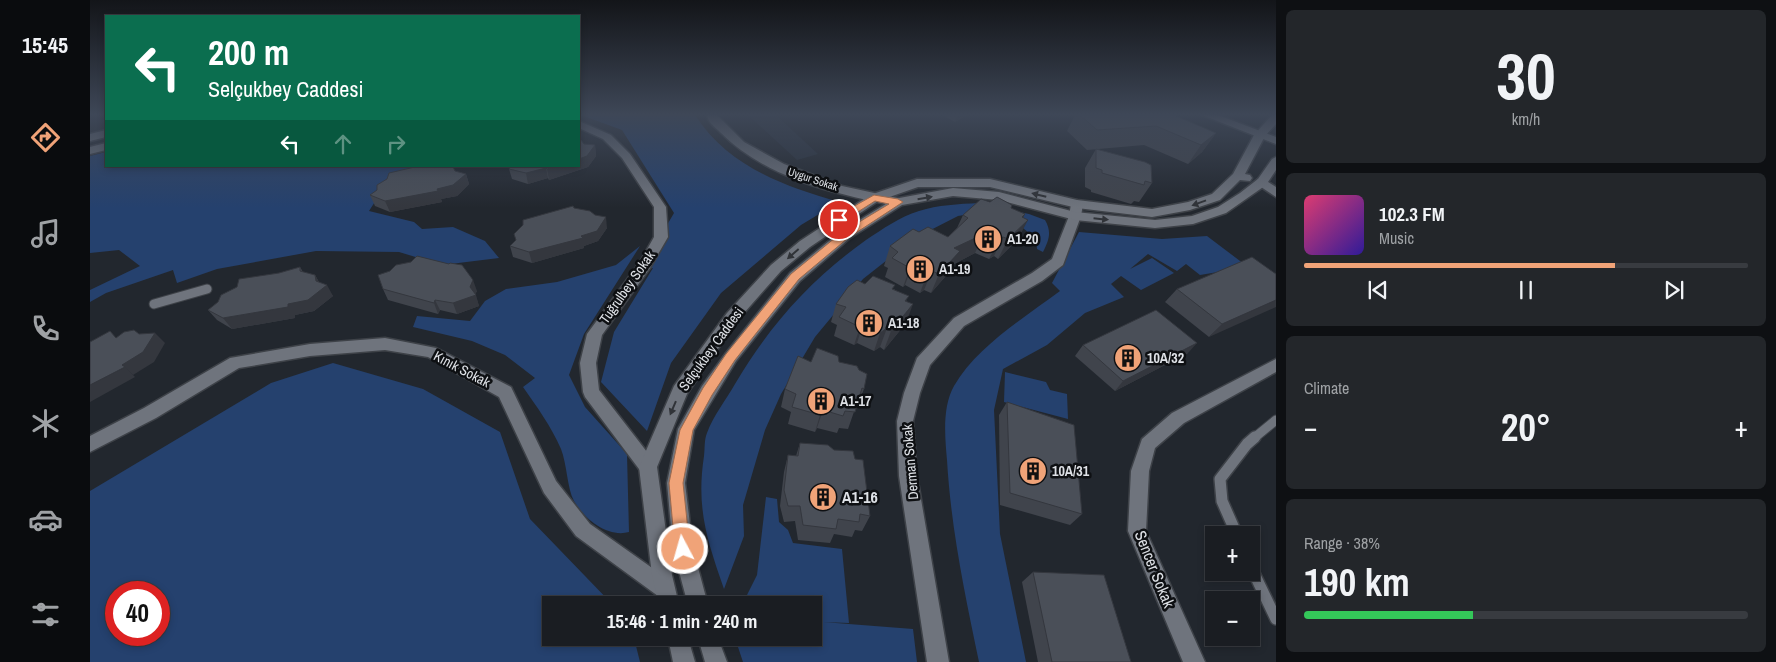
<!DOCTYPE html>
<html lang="en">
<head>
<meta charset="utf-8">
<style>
	:root { --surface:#1a1d22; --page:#23262a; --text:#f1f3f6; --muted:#9fa2a5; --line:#383b40; --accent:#f0a378 }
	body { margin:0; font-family:"Archivo Narrow",sans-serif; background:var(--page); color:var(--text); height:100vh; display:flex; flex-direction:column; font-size:19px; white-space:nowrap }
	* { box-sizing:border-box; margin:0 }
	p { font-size:16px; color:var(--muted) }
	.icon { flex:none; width:28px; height:28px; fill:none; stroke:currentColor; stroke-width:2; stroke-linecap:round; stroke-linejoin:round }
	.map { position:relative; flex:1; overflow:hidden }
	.details { display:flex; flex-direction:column; gap:10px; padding:10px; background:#0e1013; width:500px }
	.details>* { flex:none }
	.banner { position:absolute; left:15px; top:15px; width:475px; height:152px; border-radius:0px; box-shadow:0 2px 8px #0003,0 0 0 1px var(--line); background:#0b6e4f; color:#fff; overflow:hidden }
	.fabs { position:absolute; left:1115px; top:526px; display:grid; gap:10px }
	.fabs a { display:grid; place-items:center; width:55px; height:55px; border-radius:0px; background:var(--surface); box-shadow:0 2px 8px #0003,0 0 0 1px var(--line); font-size:25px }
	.speed { position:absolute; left:15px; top:581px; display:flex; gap:10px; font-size:25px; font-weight:700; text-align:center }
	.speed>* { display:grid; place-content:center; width:65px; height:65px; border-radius:50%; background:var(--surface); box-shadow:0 2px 8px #0003,0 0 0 1px var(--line); line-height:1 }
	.speed .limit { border:8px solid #d22; background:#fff; color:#111 }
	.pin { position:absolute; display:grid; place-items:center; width:42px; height:42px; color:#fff; margin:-21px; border:2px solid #fff; border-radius:50%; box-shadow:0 1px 5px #0007 }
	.me { position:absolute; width:55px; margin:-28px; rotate:354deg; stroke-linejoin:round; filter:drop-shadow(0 0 4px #0008) }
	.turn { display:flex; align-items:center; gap:18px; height:105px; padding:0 20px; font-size:22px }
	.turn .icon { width:65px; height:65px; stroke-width:2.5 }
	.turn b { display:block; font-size:35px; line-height:42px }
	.lanes { display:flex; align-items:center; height:48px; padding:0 20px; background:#0003; justify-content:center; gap:25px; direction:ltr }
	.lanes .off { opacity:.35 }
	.big { font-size:38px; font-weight:700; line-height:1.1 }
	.details .widget { flex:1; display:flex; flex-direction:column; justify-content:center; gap:8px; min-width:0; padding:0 18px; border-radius:8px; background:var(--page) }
	.details .dial { align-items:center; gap:0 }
	.dial b { font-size:65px; line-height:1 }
	.song { display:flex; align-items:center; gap:15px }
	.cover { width:60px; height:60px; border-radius:8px; background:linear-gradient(135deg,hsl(340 70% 55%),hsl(250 70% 35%)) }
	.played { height:5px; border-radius:2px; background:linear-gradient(90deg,var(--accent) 70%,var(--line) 70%) }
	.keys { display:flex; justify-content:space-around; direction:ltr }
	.heat { display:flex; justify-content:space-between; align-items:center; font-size:28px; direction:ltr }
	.charge { height:8px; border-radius:4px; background:linear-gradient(90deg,#34c759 38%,var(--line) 0) }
	.trip { position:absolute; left:452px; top:596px; width:280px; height:50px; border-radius:0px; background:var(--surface); box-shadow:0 2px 8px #0003,0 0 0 1px var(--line); font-weight:700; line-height:50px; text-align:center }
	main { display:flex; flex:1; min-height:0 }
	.menu { display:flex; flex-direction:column; width:90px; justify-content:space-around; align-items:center; background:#0a0c0e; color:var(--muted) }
	.menu .icon { width:35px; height:35px }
	.menu .selected { color:var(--accent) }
	.menu b { font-size:22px; color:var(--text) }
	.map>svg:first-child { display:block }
</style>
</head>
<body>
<main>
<nav class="menu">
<b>15:45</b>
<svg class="icon selected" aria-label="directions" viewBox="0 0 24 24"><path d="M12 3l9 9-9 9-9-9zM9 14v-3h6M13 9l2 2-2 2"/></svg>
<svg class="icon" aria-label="music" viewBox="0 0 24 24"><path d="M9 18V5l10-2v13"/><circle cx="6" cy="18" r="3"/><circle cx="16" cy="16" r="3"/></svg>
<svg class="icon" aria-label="phone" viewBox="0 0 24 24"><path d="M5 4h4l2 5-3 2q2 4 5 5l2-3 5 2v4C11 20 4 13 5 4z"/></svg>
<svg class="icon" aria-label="climate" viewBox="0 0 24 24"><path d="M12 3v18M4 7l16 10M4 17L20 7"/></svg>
<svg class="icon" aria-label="car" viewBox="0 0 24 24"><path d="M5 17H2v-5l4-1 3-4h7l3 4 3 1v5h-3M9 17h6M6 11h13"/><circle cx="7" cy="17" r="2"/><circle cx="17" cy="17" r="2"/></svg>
<svg class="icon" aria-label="filters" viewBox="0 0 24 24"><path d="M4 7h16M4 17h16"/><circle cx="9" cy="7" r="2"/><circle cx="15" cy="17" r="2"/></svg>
</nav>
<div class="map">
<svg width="1186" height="662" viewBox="0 0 1186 662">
	<rect width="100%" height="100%" fill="#22272e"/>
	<path fill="#29313d" d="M658 115H686L728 154 707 160Z"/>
	<g fill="#25416e" fill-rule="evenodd">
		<path d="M491 115H605C638 166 693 186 749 202L711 225 631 293 581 363 557 431 511 382 524 332 563 268 551 270 584 213 532 130Z"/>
		<path d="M16 152V166H374L325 174 295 186 279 211 324 222 332 229 363 227 395 241 409 258 352 265 309 252 226 251 127 269 87 283 83 270 16 293 0 302V290L50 266 29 250 0 253V156Z"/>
		<path d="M889 203 939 214 955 220C962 232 959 240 953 252L947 249 946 239 933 228 886 213 868 216 825 238 773 279 725 337 691 394 675 430 653 505 654 536 634 589C617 540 606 508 614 456 615 449 614 440 617 433 623 416 636 400 645 384 680 325 720 280 776 240 793 229 809 217 829 211 848 205 868 204 889 203Z"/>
		<path d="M989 232 1072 239 1117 236 1158 267 1110 275 1096 264 1087 271 1058 254 1040 269 1062 258 1084 273 1051 290 1031 276 1021 284 1034 297 995 313 957 345 913 369 904 410 910 534 936 662H889C875 595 861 529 857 460 855 438 852 407 864 386 887 346 934 318 970 291L962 283Z"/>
		<path d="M550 246 494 334 479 375 495 407 537 454 539 532C518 538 494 519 484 501 477 488 477 464 471 449 461 426 447 407 433 387L445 378 415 355 382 341 323 327 327 316 380 321 395 301 416 289 467 282 526 265Z"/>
		<path d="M243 363 333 389 410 432 440 519 523 605H461V638H544L550 662H0V491L181 383ZM26 592H69V635H26Z"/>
		<path d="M915 372 956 382 960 390 977 394 978 419 914 402Z"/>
		<path d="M676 497 687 499 689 522 698 530 703 543 752 549 759 623 733 622 823 629 827 662H653L645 638H724V605H652L667 575Z"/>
	</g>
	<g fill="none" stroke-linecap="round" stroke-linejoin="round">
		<g stroke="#3e4248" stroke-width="11">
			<g id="lane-far1">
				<path d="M64 304 117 289"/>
				<path d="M1164 438 1186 420"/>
			</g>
		</g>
		<g stroke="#3e4248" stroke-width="14">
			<g id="lane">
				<path d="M1147 535 1132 501 1130 479 1157 444 1165 437"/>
				<path d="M1161 567 1186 619"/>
			</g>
		</g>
		<g stroke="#3e4248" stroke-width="3">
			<g id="street">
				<path d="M617 115H627L654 142 694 164 752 186 812 199 814 202 808 206C747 195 676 178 631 133 625 127 618 123 617 115Z"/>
				<path d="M1112 115H1128L1186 137V144Z"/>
				<path d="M489 121 521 135 540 154 576 207 578 237 560 268 512 335 506 363 509 390 564 461 567 467 564 473 558 475 552 473 495 397 493 392 490 363 497 334 550 262 564 237V207L532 158 513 139 489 128Z"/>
				<path d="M16 130V137L0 141V134Z"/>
				<path d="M16 143V150L0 154V147Z"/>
				<path d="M1172 178 1186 187V197L1168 185 1166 182 1168 179Z"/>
				<path d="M987 200 993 204 991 216 973 265 952 281 874 326 840 365 830 393 823 421 827 476 859 662H837L809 476 807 421 814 393 827 358 864 318 942 273 962 259 979 216 981 204Z"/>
				<path d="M295 338 346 348 421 387 466 481 500 524 582 582 585 589 582 596 575 599 568 596 486 536 454 493 409 397 338 357 295 350 220 356 149 368 66 418 0 452V436L54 408 140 358 220 344Z"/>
				<path d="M1186 359V372L1094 423 1065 448 1059 471 1056 531 1115 662H1093L1038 531 1041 471 1052 439 1082 413Z"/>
			</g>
		</g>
		<g stroke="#3e4248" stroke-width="3">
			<g id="secondary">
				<path d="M1182 115H1186V124L1175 136 1155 174 1160 175 1162 178 1160 181 1150 180 1130 200 1100 210 1062 217 987 208 900 187H828L788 201 720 247 691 271 647 321 597 394 567 467 582 575 589 605H569L562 575 549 467 584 386 637 313 681 265 710 241 780 195 827 179H900L987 200 1062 209 1098 202 1122 194 1143 174 1164 135Z"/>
				<path d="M1186 157V170L1176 185 1136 213 1103 224 1065 228 985 220 909 200 863 196 812 205 760 238 710 281 646 361 604 430 595 483 603 549 618 605H598L583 549 577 483 588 429 612 386 636 353 700 273 750 232 804 199 863 188 909 192 985 212 1065 220 1102 216 1128 207 1150 193 1168 179 1182 159Z"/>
				<path d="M578 638H598L605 662H583Z"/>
				<path d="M608 638H628L637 662H615Z"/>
			</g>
		</g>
		<use href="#lane-far1" stroke="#6f747d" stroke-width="9"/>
		<use href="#lane" stroke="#6f747d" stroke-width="11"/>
		<use href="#street" fill="#6f747d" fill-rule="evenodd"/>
		<use href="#secondary" fill="#6f747d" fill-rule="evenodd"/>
	</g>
	<g fill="#40444c">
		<path d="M852 115H877L865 122Z"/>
		<path d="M985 115H1084L1126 133 1112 152 1098 164 1054 145 997 150 977 131Z"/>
		<path d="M494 144 505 145 506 156 498 167 459 180 458 178 438 184 422 179 419 169Z"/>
		<path d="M1006 149 1062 183 1049 202 1044 201 1041 204 1001 192V190L995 187V168Z"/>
		<path d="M365 171 376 174 379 184 367 196 351 199 352 202 300 212 285 206 280 195Z"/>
		<path d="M900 202 921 208 935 214 933 217 928 239 908 259 904 256 899 259 885 253 864 264 861 270 841 293 834 290 830 293 815 285 813 287 795 277 798 268 794 266 800 246 829 232 858 237 867 228 873 215Z"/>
		<path d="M484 208 517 228 508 241 494 246V248L442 263 423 257 420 246Z"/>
		<path d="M210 267 213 272 225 275 229 282 243 296 224 311 205 315V318L142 329 127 320 118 310 128 302 147 287 189 273Z"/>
		<path d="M300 271 387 291 385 294 389 306 367 314 350 310 348 314 298 300 293 289Z"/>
		<path d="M1186 274 1119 337 1075 302 1087 289Z"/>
		<path d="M775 284 804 289 817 301 816 323 794 350 790 347 784 351 767 343 764 345 744 336 747 325 741 322 746 304Z"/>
		<path d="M993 345 1098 353 1025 391 985 356Z"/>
		<path d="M721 362H749L774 389 767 407 766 406 758 429 749 428 747 433 727 428 725 432 698 424 701 412 691 407 695 389Z"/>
		<path d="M917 402 992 514 980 525 910 505 909 415Z"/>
		<path d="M710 443 780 516 772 531 765 530 762 537 744 534 740 543 708 540 705 521 694 522 690 506 694 472 698 455 706 456Z"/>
		<path d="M943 572 1041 662H948L932 582Z"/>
	</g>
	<g fill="#34373e">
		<path d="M867 115H877L865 122Z"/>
		<path d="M1126 133 1112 152 1098 164 1111 145Z"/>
		<path d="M505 145 506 156 498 167 459 180 457 169 466 166H489V159Z"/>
		<path d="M456 168 458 178 438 184 436 173Z"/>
		<path d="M376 174 379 184 367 196 351 199 352 202 300 212 295 201 347 189Z"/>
		<path d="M935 214 926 232 938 220 928 239 908 259 918 239 932 217Z"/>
		<path d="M516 217 517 228 508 241 494 246V248L442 263 439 252 491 236Z"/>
		<path d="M894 234 885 253 864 264 861 270 841 293 849 274 864 248Z"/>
		<path d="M913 237 904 256 899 259 909 240Z"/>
		<path d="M822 266 815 285 813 287 820 268Z"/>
		<path d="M842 271 834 290 830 293 837 274Z"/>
		<path d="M225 275 231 286 237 285 243 296 224 311 205 315V318L142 329 133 318 198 304 226 281Z"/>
		<path d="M383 280 387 291 385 295H386L389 306 367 314 363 303 380 287Z"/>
		<path d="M345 300 350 310 348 314 344 303Z"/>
		<path d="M1186 300V307L1119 337 1132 324Z"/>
		<path d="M823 304 816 323 794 350 801 331Z"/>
		<path d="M773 324 767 343 764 345 770 327Z"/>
		<path d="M797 328 790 347 784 351 790 333Z"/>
		<path d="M65 333 75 343 64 362 43 375 32 365Z"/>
		<path d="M1107 343 1098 353 1025 391 1033 381Z"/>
		<path d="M35 367 45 377 0 402V385Z"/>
		<path d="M733 410 727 428 725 432 730 415Z"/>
	</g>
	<g fill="#4a4f58" stroke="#34373e">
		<path d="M990 115H1084L1126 133 1111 145 1066 126 1007 130Z"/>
		<path d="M489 140H491L494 144 505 145 497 156 489 159Z"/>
		<path d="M1006 149 1055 162 1061 165 1062 183 1055 181 1054 185 1012 173V170L1006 168Z"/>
		<path d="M329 166H357L363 167 365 171 376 174 363 185 347 189 348 191 295 201 280 195 287 190V185L297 179 299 173Z"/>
		<path d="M421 166H466L457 169 456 168 436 173 419 169Z"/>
		<path d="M907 197 922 205 921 208 935 214 932 217 938 220 918 239 913 237 909 240 894 234 864 248 870 251 849 274 842 271 837 274 822 266 820 268 802 258 808 252 800 246 823 229 829 232 838 227 858 237 878 218 873 215 891 199 900 202Z"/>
		<path d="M483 206 484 208 500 211 505 215 516 217 507 231 491 236 493 238 439 252 420 246 426 240 424 234 433 225V220Z"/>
		<path d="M327 256 359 264 360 263 372 265 383 280 380 287 386 295 363 303 345 300 344 303 293 289 288 275 300 271 306 265 321 262Z"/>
		<path d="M1162 257 1186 274V300L1132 324 1087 289Z"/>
		<path d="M210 267V271L225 275 226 281 237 285 218 300 198 304V307L133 318 118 310 128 302 131 295 147 287 149 279 189 273Z"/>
		<path d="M783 276 805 285 802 289 819 296 815 301 823 304 801 331 797 328 790 333 773 324 770 327 749 317 756 307 746 304 758 287 767 280 775 284Z"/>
		<path d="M1066 310 1107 343 1033 381 993 345Z"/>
		<path d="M44 330 49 334 65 333 53 352 32 365 35 367 0 385V342L20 331 26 338 34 332Z"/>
		<path d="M727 348 748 356 749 362 767 366 769 370 777 374 774 389 772 388 765 412 755 411 753 416 733 410 730 415 702 407 706 394 695 389 708 356 721 362Z"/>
		<path d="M917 402 984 425 992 514 920 493Z"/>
		<path d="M710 443 738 445 744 450 763 451 765 459 773 460 780 516 770 514 769 522 748 519 746 529 713 525 710 506H698L694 490 698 455 708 456Z"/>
		<path d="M943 572 1014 575 1041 662H962Z"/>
	</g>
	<defs><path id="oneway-solid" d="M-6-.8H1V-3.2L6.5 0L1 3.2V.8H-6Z" transform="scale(1.25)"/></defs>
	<g fill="#303338">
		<use href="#oneway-solid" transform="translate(949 195) rotate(-166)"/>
		<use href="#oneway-solid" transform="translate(835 198) rotate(-10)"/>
		<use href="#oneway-solid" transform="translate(1109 203) rotate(160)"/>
		<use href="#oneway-solid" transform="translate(1011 219) rotate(6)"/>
		<use href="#oneway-solid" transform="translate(703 254) rotate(139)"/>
		<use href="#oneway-solid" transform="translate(583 408) rotate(113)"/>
	</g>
	<linearGradient id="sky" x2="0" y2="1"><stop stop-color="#131519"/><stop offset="0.55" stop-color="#3e4757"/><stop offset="1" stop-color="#3e4757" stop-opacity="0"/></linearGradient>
	<rect width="1186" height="208" fill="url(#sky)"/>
	<path fill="#f0a378" stroke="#9c6a4e" d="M784 195 808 199 813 202 758 238 709 279 645 360 622 395 603 430 593 483 600 549 598 554 593 556 588 554 585 549 579 483 590 430 613 388 636 354 701 274 751 233 799 204 785 201 752 222H745V217Z"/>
	<defs>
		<g id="building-disc" transform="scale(1.4375)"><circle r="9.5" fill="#f0a378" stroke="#0e1013"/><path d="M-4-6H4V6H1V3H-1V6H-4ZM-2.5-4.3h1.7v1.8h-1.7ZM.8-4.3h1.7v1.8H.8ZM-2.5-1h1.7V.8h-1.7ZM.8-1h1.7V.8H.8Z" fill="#111"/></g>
	</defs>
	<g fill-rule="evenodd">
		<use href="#building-disc" x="898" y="239"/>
		<use href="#building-disc" x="830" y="269"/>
		<use href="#building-disc" x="779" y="323"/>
		<use href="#building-disc" x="1038" y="358"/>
		<use href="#building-disc" x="731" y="401"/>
		<use href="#building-disc" x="943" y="471"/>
		<use href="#building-disc" x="733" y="497"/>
	</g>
	<g text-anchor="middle" stroke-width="5" stroke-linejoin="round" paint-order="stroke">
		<g font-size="11" fill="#dee1e6" stroke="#0e1013">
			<text transform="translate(723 179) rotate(18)" y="4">Uygur Sokak</text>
		</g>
		<g font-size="14" font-weight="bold" fill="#dee1e6" stroke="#0e1013" text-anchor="start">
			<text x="917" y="244">A1-20</text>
			<text x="849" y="274">A1-19</text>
			<text x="798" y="328">A1-18</text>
			<text x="1057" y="363">10A/32</text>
			<text x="750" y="406">A1-17</text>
			<text x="962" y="476">10A/31</text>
		</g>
		<g font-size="14" fill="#dee1e6" stroke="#0e1013">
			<text transform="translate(537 287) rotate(-55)" y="5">Tuğrulbey Sokak</text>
			<text transform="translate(621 349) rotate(-54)" y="5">Selçukbey Caddesi</text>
			<text transform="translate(372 369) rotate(28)" y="5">Kınık Sokak</text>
			<text transform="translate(820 462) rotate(-95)" y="5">Derman Sokak</text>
		</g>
		<g font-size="16" font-weight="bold" fill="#dee1e6" stroke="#0e1013" text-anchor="start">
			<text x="752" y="503">A1-16</text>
		</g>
		<g font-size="16" fill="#dee1e6" stroke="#0e1013">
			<text transform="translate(1065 569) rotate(68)" y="6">Sencer Sokak</text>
		</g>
	</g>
</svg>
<div class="fabs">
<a>+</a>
<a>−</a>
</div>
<div class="speed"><div class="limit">40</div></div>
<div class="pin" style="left:749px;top:220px;background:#d93025"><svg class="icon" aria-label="arrive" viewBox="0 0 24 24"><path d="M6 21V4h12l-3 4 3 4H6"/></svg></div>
<svg class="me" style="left:593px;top:549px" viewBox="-20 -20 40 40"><circle r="17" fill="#f0a378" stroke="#fff" stroke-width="3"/><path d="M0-11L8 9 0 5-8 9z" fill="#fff"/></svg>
<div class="trip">15:46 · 1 min · 240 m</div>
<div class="banner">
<div class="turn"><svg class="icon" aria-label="left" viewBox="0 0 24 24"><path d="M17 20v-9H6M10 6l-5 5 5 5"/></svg><div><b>200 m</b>Selçukbey Caddesi</div></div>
<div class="lanes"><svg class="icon" aria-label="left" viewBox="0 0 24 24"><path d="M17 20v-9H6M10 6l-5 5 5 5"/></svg><svg class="icon off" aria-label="ahead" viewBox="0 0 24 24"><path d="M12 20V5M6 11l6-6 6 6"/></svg><svg class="icon off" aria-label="right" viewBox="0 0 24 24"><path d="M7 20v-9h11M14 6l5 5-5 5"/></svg></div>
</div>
</div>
<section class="details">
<div class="widget dial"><b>30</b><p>km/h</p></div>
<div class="widget">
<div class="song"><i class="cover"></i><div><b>102.3 FM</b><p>Music</p></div></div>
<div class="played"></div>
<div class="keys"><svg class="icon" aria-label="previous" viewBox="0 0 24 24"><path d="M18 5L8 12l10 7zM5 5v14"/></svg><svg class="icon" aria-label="pause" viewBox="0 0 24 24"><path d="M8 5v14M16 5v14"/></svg><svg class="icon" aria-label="next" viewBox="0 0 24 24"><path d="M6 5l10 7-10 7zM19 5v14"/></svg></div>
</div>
<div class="widget"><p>Climate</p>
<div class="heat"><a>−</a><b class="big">20°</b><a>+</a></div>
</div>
<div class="widget"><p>Range · 38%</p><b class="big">190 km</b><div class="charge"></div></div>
</section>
</main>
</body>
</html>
